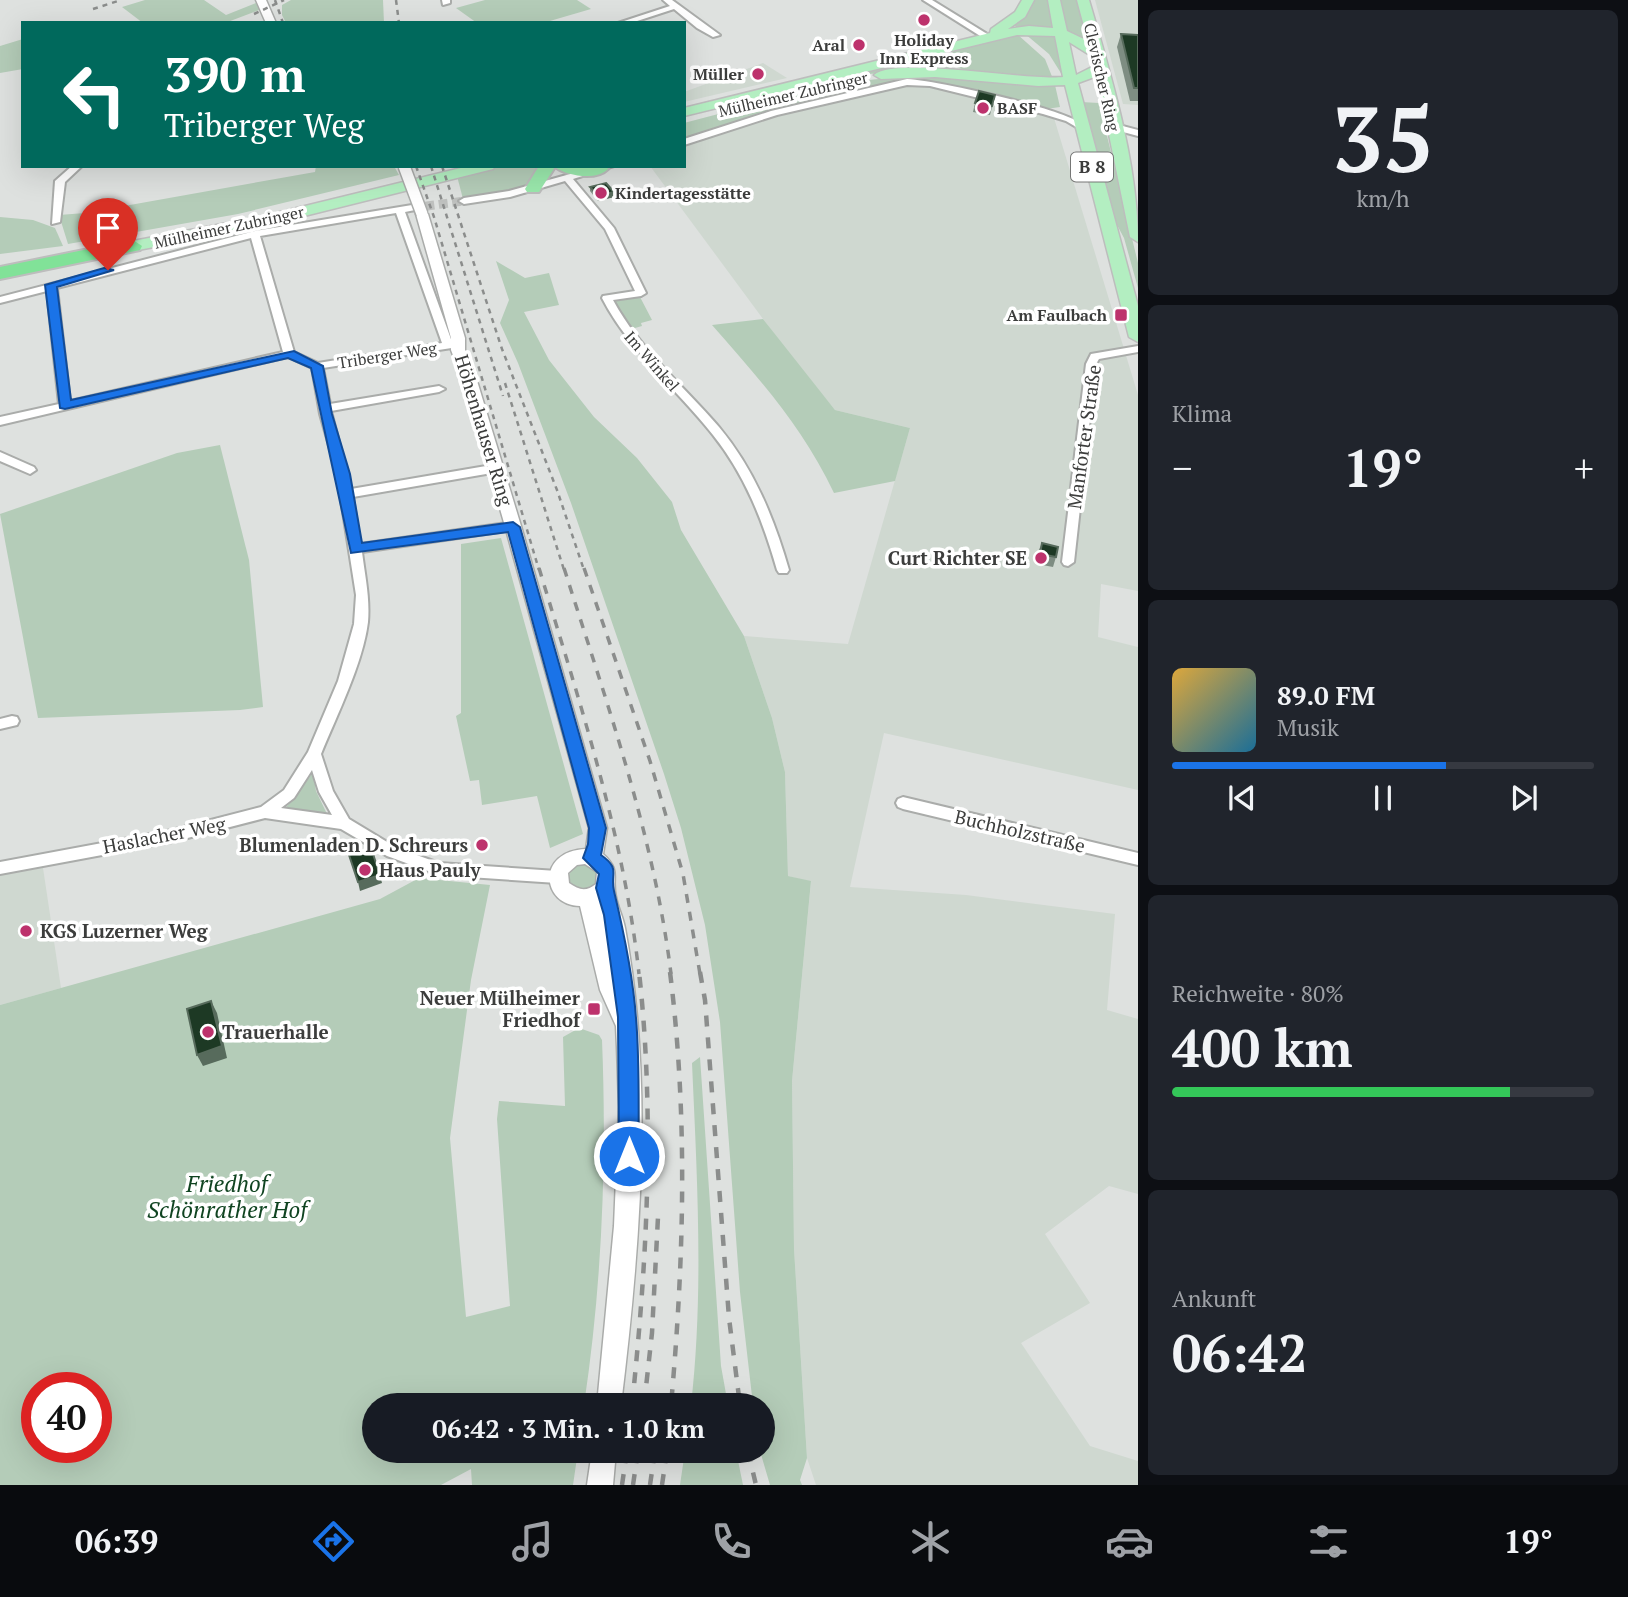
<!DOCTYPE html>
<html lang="de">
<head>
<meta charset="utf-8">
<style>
	:root { --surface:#171b24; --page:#20242c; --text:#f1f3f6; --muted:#9ea1a6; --line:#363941; --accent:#1a73e8 }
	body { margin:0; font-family:"PT Serif",serif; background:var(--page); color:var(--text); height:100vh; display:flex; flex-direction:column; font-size:26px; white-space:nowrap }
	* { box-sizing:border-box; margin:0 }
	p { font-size:23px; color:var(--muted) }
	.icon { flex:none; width:38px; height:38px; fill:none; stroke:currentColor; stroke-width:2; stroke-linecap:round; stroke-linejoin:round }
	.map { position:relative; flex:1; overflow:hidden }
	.details { display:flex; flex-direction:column; gap:10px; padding:10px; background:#0d0f14; width:490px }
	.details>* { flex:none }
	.top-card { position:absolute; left:21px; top:21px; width:665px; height:147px; border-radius:0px; box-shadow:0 7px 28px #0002; background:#00695c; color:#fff; overflow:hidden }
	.speed { position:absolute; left:21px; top:1372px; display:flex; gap:14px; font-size:35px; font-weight:700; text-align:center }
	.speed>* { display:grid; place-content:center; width:91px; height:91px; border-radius:50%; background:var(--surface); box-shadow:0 7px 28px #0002; line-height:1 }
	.speed .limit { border:10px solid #d22; background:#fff; color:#111 }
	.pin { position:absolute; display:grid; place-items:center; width:60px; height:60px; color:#fff; margin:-72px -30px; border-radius:50% 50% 50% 0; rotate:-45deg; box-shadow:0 0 7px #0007 }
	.pin .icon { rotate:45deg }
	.me { position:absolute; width:77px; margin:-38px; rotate:0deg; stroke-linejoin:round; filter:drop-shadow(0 0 5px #0008) }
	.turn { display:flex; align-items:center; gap:24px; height:147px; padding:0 28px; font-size:32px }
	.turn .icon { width:91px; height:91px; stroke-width:2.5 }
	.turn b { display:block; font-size:49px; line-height:60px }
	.big { font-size:52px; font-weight:600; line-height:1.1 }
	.details .widget { flex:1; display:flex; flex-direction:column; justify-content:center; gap:10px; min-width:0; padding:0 24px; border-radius:10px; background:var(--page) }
	.details .dial { align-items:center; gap:0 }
	.dial b { font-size:91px; line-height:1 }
	.song { display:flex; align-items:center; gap:21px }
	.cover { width:84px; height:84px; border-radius:10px; background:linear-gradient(135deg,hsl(40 70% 55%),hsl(200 70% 35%)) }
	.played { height:7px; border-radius:4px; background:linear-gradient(90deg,var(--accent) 65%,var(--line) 65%) }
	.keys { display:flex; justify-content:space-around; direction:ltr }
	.heat { display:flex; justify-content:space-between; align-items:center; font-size:38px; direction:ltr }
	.charge { height:10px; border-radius:5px; background:linear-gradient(90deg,#34c759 80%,var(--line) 0) }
	.trip { position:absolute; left:362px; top:1393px; width:413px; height:70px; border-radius:35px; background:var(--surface); box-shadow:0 7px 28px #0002; font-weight:600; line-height:70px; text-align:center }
	.dock { display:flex; height:112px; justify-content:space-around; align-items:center; background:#090b0e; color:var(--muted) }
	.dock .icon { width:49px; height:49px }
	.dock .active { color:var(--accent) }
	.dock b { font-size:32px; color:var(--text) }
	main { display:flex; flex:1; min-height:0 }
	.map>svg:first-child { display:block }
</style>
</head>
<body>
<main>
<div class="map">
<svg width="1138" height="1485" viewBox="0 0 1138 1485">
	<rect width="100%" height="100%" fill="#dee1df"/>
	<g fill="#cfd8d0">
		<path d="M1095 0H1138V105L1123 104Z"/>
		<path d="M763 63 787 78 684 102V92Z"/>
		<path d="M901 85H924L1054 118 1138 395V591L1101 584 1098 637 1138 647V790L884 733 850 887 966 895 1115 914 1107 1010 1138 1019V1194L1109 1186 1045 1234 1090 1303 1021 1343 1090 1446 1138 1461V1485H816L807 1458 794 1249 792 1081 811 882 788 876 785 772 772 718 744 636 848 644 910 428 835 410 792 358 650 166H684V146L759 121Z"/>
		<path d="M43 868 61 988 0 1005V875Z"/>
	</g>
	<g fill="#b4ccb8" fill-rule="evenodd">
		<path d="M145 0H204L226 15 256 3 259 10 225 23H143L122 7Z"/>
		<path d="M291 0H383L384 23H286L282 15V5Z"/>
		<path d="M485 0H577L591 9 543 23H477L456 8Z"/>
		<path d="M1032 0H1050L1054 29 1018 28 1013 25Z"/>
		<path d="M1060 0H1078L1089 42 1066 32Z"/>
		<path d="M1024 33 1055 34 1064 78 1049 54Z"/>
		<path d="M1017 34 1045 59 1053 79C1030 77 958 77 946 60V56L954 51Z"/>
		<path d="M23 39V69L0 73V46Z"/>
		<path d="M942 53 940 61 953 70 845 75Z"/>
		<path d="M930 76 1055 85 1060 107 1046 109 956 87 911 80 807 101 821 96 817 89C855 80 892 77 930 76Z"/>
		<path d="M814 89 818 96 804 101 805 103 684 138V123Z"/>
		<path d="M1081 102 1099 103 1138 263V288L1124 238 1116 223Z"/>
		<path d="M316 166H394L399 175 238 214 68 244 59 215 85 213 315 172Z"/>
		<path d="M498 166H541L535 183 517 190 463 199 457 176Z"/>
		<path d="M0 217 33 220 55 228 63 246 0 254Z"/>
		<path d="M496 261 525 278 549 273 559 305 524 312 549 360 594 417 637 458 672 502 681 530 744 636 772 718 785 772 788 876 811 881 792 1081 794 1249 807 1458 800 1480 802 1485H770L760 1451H763V1405H753L740 1292 720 1022 705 925 681 828 664 774 571 503 518 363 500 323 509 300Z"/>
		<path d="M640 297 652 320 641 323 642 326 628 330 613 304 617 300Z"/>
		<path d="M763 319 835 410 910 428 895 481 834 493C802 426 761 381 712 325Z"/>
		<path d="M220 445 249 560 263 707 240 710 38 718 0 514 177 453Z"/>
		<path d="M501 538 583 834 550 848 537 796 482 805 479 780 470 781 456 716 461 713V544Z"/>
		<path d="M313 772 316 791 327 814 283 810 295 798Z"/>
		<circle cx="583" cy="878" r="14"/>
		<path d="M419 878 490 885 471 980 450 1138 466 1317 510 1306 497 1119 499 1101 565 1106 563 1037 579 1028 599 1035 602 1040C607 1161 602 1285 584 1405H374V1451H578L573 1485H472L471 1469 441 1485H0V1005L380 899ZM37 1388H96V1447H37Z"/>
		<path d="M700 1057 721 1366 728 1405H691C704 1292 697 1176 692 1063Z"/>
		<path d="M685 1451H736L743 1485H680Z"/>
	</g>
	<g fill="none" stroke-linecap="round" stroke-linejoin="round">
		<path stroke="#bec0be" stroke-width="9" stroke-dasharray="9 4.5" stroke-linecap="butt" d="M412 208 464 201"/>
		<g stroke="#aaacaa" stroke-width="4">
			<g id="minor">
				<path d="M442 0H450V3L443 5Z"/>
				<path d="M663 0H672L720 35 713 37 697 28 674 9 631 23H618L670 6Z"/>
				<path d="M923 0H932L992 37 985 39Z"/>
				<path d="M907 79C939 81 1064 108 1085 126L1078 128 1066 121 1043 114 930 86 907 85 777 115 684 145V139L771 111Z"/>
				<path d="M1115 124 1138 130V136L1112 129 1111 127Z"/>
				<path d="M72 166H82L65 182 60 222 52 224 55 181Z"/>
				<path d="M599 166H614L573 179 614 228 646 293 641 296 613 300C640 350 683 385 719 427 754 469 774 518 789 570L787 573H779L777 570C763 521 745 475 713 435 676 388 630 352 602 298L603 296 635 291 605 229 565 181 510 197 464 204 459 201 464 198 509 191Z"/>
				<path d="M412 205 417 208 415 210 405 212 452 342 458 341 463 344 458 347 323 368 330 404 439 386 445 389 439 392 331 411 351 489 486 466 492 470 486 474 353 497 360 544 513 522 519 526 513 530 362 552C365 576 370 598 368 622 363 663 337 715 321 754L333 791 349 819 397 848 439 863 557 871 562 873 565 877 562 881 557 883 439 875 387 856 341 829 265 818 172 842 0 874V862L172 830 261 807 284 790 308 752 338 681 354 624 356 595 337 474 320 414 312 368 288 357 0 425V417L59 404 47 291 0 303V297L255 231ZM396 213 442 343 318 363 294 352 260 236ZM251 238 283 352 70 401 57 288ZM312 770 319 792 332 815 281 808 294 798Z"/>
				<path d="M1138 346V352L1099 359 1096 364 1074 562 1068 566 1064 565 1062 562 1086 364 1091 354Z"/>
				<path d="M0 452 34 467 36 470 30 474 0 461Z"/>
				<path d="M12 716 17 717 19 721 17 725 0 729V719Z"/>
				<path d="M903 797 1138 853V865L903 809 898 807 896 803 898 799Z"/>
			</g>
		</g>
		<g stroke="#aaacaa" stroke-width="3">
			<g id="tertiary">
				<path d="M256 0H266L276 23H266Z"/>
				<path d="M422 210 428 214 465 338V350L478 384 521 526 607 828 603 854C622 871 611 877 616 897 618 908 623 917 625 928 654 1083 640 1249 621 1405H597L614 1226 619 1107 617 1047 616 1026 600 990 580 906C542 906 535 851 586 849L589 828 505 526 464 384 451 350V338L416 214ZM585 864 597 872 596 884C586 892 579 890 569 883L568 873 577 865Z"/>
				<path d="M592 1451H616L613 1485H587Z"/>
			</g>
		</g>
		<g stroke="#bdbdbd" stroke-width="3">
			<g id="primary">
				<path d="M1022 0H1034L1025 17 1008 29 1029 26 1053 28 1048 0H1060L1067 31 1088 41 1077 0H1089C1111 75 1138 164 1138 242L1130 237 1097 76 1078 83 1138 306V342L1129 337 1065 85 1038 86 935 77 881 79 874 75C896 56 1027 81 1063 77L1055 36 1017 35 684 116V108L990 33 991 29 1015 12ZM1069 42 1093 57 1094 66 1076 75Z"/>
				<path d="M469 166H495L493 169 264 226 133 251 125 246 133 241 264 216Z"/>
			</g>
		</g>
		<g stroke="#bdbdbd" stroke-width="4">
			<path id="trunk" d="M539 166H606L608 169C596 181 567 176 555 167L539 192H527L525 189Z"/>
		</g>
		<g stroke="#bdbdbd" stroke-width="4">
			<path id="motorway" d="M133 240 142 246 140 250 0 279V267Z"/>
		</g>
		<use href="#minor" fill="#fff" fill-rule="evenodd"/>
		<use href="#tertiary" fill="#fff" fill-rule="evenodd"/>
		<use href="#primary" fill="#b3eec1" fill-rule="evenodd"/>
		<use href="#trunk" fill="#9ae8ac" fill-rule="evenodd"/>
		<use href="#motorway" fill="#81e298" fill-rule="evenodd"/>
		<g stroke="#8b8d8c" stroke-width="2.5" stroke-dasharray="5 5" stroke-linecap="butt">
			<path d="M275 0 283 23"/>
			<path d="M396 0 399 23"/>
			<path d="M93 9 121 0"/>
			<path d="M254 14 284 0"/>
			<path d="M416 166 434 217 539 570"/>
			<path d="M431 166 503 396"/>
			<path d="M442 166 502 349 557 490 584 570"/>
			<path d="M505 383 564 570"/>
		</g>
		<g stroke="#8b8d8c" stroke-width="3.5" stroke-dasharray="9 9" stroke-linecap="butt">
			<path d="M539 568C579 701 624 835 639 974"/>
			<path d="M564 568C606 701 654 835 671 974"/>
			<path d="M584 568 650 761 683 874 700 974"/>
		</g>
		<g stroke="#8b8d8c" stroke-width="4.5" stroke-dasharray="11 11" stroke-linecap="butt">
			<path d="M670 972C688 1116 684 1260 671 1405"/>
			<path d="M700 972 705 1000 729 1318 740 1405"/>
			<path d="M632 1405C647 1261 655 1116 639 972"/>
			<path d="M644 1405 652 1333 658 1217"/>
			<path d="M748 1451 756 1485"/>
			<path d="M622 1485 627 1451"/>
			<path d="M633 1485 638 1451"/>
			<path d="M650 1485 655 1451"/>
			<path d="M662 1485 667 1451"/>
		</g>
		<g stroke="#aaacaa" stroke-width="14" stroke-linecap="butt">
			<path id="tertiary-bridge" d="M404 166 422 214"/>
		</g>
		<use href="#tertiary-bridge" stroke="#fff" stroke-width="11"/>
	</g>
	<g fill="#7e8d82">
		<path d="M1121 34 1138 35V101H1130L1117 47Z"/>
		<path d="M995 95 990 115 973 112 975 103Z"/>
		<path d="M590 187 614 197 598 201 590 191Z"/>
		<path d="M1042 543 1056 557 1053 567 1037 564 1038 552Z"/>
	</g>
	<g fill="#576b5c">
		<path d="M614 192V197L598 201 599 196Z"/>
		<path d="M380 875 382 883 360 891 358 882Z"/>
		<path d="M211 1001 217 1013 227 1058 203 1066 197 1055Z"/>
	</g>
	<g fill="#1d3924" stroke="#576b5c" stroke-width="2">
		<path d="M1121 34 1138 35V88H1134Z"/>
		<path d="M979 91 995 95 992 106 975 103Z"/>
		<path d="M606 183 614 192 599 196 590 187Z"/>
		<path d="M1042 543 1058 547 1056 557 1040 554Z"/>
		<path d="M371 848 380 875 358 882 349 855Z"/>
		<path d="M211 1001 222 1046 197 1055 187 1009Z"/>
	</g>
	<path fill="#1a73e8" stroke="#114b97" stroke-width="2" d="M104 268 114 270 57 287 71 400 294 351 323 366 332 414 350 474 362 543 513 522 520 527 606 828 601 855C621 869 610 873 614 891 624 933 633 975 636 1018 640 1063 638 1110 639 1156L636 1163 629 1166 622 1163 619 1156 618 1017 604 915 596 888 599 874 583 858 588 844 589 828 508 532 351 553 311 368 288 358 65 409 60 408 45 285Z"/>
	<g fill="#bd326c" stroke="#fff" stroke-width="2.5">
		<circle cx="924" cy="20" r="7"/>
		<circle cx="859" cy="45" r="7"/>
		<circle cx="758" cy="74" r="7"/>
		<circle cx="983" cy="108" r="7"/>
		<circle cx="601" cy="193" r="7"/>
		<rect x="1114" y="308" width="14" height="14" rx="3.5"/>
		<circle cx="1041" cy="558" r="7"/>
		<circle cx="482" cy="845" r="7"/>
		<circle cx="365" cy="870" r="7"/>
		<circle cx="26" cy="931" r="7"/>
		<rect x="587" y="1002" width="14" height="14" rx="3.5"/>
		<circle cx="208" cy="1032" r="7"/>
	</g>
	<g text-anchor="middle" stroke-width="7" stroke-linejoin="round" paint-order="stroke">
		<g font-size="16" font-weight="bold" fill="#3c3d3c" stroke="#fff" text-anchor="end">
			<text x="924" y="46" text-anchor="middle">Holiday<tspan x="924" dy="18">Inn Express</tspan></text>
			<text x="845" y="51">Aral</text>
			<text x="744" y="80">Müller</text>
			<text x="997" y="114" text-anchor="start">BASF</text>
			<text x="615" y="199" text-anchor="start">Kindertagesstätte</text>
			<text x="1107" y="321">Am Faulbach</text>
		</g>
		<g font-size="16" fill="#3c3d3c" stroke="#fff">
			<text transform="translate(1102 77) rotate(77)" y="6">Clevischer Ring</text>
			<text transform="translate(793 94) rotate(-13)" y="6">Mülheimer Zubringer</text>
			<text transform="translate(229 227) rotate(-12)" y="6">Mülheimer Zubringer</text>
			<text transform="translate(387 355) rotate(-9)" y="6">Triberger Weg</text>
			<text transform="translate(652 361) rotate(49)" y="6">Im Winkel</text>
		</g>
		<rect fill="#fff" stroke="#767776" stroke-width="2" x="1071" y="152.5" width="42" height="29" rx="5"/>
		<g font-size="18" font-weight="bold" fill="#3c3d3c">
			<text x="1092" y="173">B 8</text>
		</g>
		<g font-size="19" fill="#3c3d3c" stroke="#fff">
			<text transform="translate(484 430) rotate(73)" y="7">Höhenhauser Ring</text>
			<text transform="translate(1084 437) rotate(-82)" y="7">Manforter Straße</text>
			<text transform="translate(1020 831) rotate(13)" y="7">Buchholzstraße</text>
			<text transform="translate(164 835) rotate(-11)" y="7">Haslacher Weg</text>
		</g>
		<g font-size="19" font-weight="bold" fill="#3c3d3c" stroke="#fff" text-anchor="end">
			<text x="1027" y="565">Curt Richter SE</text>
			<text x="468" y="852">Blumenladen D. Schreurs</text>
			<text x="379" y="877" text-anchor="start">Haus Pauly</text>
			<text x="40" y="938" text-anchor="start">KGS Luzerner Weg</text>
			<text x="580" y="1005">Neuer Mülheimer<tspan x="580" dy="22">Friedhof</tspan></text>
			<text x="222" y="1039" text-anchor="start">Trauerhalle</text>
		</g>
		<g font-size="23" font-style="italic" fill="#104421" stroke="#fff">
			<text x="227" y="1192">Friedhof<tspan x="227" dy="26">Schönrather Hof</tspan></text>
		</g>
	</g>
</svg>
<div class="speed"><div class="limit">40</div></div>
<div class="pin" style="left:108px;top:270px;background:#d93025"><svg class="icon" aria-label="arrive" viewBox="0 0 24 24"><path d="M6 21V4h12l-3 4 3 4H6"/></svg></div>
<svg class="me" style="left:629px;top:1156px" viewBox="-20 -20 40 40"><circle r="17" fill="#1a73e8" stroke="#fff" stroke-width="3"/><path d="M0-11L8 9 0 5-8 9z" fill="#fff"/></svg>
<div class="trip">06:42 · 3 Min. · 1.0 km</div>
<div class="top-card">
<div class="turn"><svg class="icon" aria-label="left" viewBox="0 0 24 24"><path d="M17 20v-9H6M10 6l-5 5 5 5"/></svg><div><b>390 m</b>Triberger Weg</div></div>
</div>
</div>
<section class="details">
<div class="widget dial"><b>35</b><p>km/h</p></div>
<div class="widget"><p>Klima</p>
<div class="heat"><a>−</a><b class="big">19°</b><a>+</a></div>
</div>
<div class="widget">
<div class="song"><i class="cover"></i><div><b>89.0 FM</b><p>Musik</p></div></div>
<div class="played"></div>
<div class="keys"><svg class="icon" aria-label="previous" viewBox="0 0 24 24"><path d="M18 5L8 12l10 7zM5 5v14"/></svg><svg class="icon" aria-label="pause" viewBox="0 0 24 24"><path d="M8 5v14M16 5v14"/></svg><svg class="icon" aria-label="next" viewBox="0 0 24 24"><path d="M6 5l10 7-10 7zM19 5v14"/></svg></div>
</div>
<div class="widget"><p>Reichweite · 80%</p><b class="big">400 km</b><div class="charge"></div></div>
<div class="widget"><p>Ankunft</p><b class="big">06:42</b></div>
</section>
</main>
<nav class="dock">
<b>06:39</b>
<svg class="icon active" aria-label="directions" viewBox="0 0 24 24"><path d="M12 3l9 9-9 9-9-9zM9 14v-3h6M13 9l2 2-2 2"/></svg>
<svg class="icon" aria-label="music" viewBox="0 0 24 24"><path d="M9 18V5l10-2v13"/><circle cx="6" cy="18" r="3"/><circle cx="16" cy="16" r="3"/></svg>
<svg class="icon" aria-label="phone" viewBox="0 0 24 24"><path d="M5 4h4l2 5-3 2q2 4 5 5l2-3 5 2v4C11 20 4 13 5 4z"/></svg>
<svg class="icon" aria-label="climate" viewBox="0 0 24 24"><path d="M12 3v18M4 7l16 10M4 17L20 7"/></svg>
<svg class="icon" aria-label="car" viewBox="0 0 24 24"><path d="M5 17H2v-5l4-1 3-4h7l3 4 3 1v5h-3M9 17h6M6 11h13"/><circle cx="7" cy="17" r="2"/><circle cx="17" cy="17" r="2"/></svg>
<svg class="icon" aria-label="filters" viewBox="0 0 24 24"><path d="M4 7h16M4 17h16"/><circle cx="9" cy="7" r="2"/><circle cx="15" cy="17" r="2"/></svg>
<b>19°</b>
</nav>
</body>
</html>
